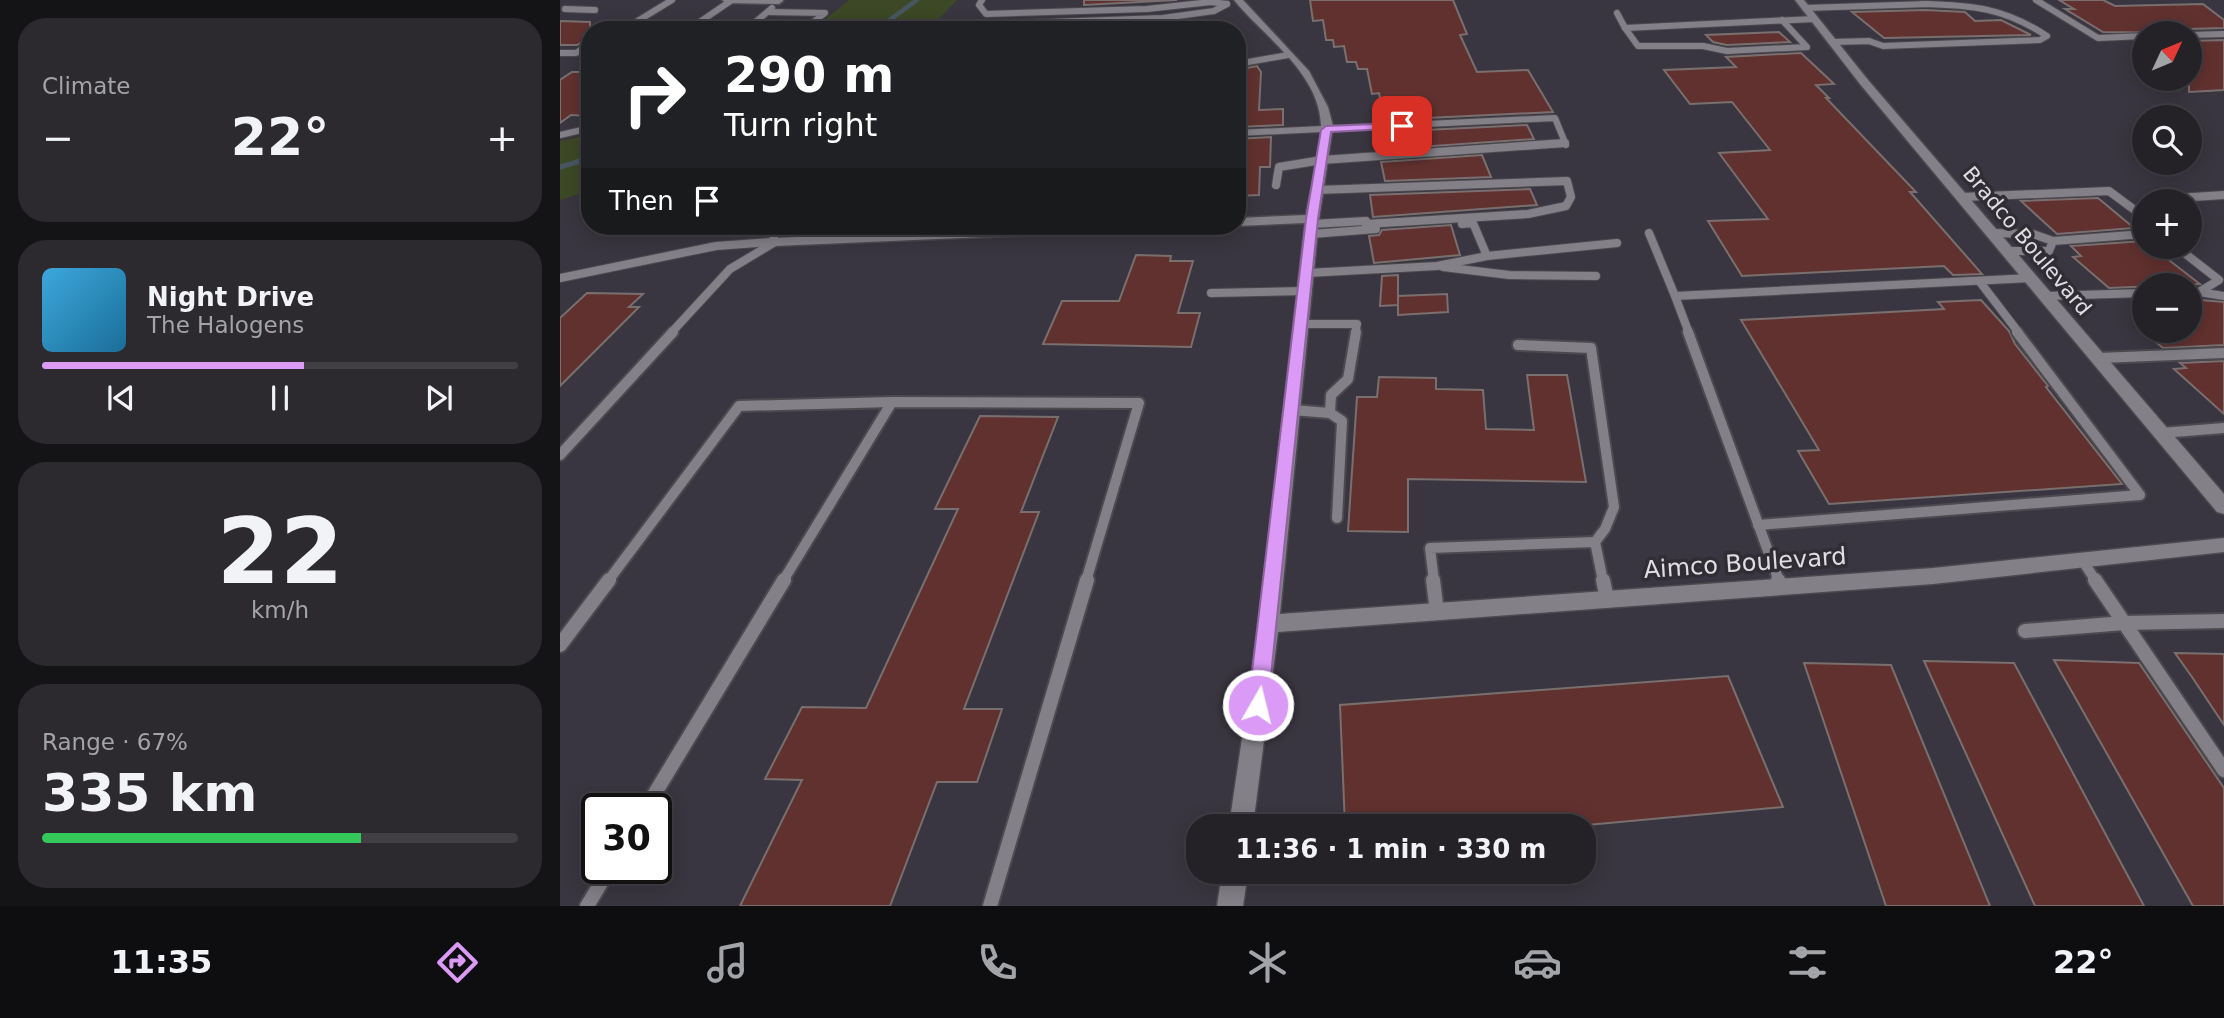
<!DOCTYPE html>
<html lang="en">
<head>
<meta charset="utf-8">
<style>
	:root { --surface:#242227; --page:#2c2a2f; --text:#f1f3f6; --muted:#a3a4a7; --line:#413f44; --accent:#da9af6 }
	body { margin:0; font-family:"DejaVu Sans",sans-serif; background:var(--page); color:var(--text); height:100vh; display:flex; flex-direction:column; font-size:26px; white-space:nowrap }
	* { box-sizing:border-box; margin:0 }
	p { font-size:23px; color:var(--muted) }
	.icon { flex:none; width:38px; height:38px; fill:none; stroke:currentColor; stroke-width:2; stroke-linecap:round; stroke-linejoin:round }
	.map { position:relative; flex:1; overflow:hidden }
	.details { display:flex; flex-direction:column; gap:18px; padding:18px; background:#141315; width:560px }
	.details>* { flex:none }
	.banner { position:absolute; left:21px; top:21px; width:665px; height:214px; border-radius:28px; box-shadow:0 4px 18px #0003,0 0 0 2px var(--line); background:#202124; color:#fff; overflow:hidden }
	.needle { width:46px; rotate:46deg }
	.buttons { position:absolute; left:1572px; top:21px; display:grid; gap:14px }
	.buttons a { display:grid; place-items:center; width:70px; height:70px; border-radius:50%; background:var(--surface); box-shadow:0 4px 18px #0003,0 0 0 2px var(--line); font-size:35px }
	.speed { position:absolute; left:21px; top:793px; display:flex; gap:14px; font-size:35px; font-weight:700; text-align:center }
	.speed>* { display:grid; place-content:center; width:91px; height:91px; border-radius:50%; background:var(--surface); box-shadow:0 4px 18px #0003,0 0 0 2px var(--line); line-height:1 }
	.speed .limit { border:4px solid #111; border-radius:10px; background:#fff; color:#111 }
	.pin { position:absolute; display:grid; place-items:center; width:60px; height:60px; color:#fff; margin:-30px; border-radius:14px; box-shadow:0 4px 10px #0006 }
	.me { position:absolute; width:77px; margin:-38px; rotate:8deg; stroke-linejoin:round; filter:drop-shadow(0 0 5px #0008) }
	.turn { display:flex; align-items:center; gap:24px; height:147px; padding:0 28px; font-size:32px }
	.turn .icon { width:91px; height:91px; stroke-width:2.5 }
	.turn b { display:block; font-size:49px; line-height:60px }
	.then { display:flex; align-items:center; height:66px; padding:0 28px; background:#0003; gap:14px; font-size:26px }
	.big { font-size:52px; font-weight:800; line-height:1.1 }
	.details .widget { flex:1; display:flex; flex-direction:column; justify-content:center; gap:10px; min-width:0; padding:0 24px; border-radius:28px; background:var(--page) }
	.details .dial { align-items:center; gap:0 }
	.dial b { font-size:91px; line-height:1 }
	.song { display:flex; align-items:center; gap:21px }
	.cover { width:84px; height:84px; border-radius:10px; background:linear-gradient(135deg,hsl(200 70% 55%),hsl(200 70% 35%)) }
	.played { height:7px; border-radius:4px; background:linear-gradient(90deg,var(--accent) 55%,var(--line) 55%) }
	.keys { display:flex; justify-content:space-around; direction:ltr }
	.heat { display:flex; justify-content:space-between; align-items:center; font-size:38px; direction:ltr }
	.charge { height:10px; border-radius:5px; background:linear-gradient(90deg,#34c759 67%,var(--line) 0) }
	.trip { position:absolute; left:626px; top:814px; width:410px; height:70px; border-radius:28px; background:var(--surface); box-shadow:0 4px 18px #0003,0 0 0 2px var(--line); font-weight:800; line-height:70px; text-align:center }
	.menu { display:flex; height:112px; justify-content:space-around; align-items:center; background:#0e0e10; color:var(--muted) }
	.menu .icon { width:49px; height:49px }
	.menu .selected { color:var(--accent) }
	.menu b { font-size:32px; color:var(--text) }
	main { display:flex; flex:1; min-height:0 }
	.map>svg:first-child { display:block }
</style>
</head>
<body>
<main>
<section class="details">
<div class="widget"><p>Climate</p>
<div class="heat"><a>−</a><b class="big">22°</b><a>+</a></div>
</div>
<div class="widget">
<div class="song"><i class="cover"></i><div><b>Night Drive</b><p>The Halogens</p></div></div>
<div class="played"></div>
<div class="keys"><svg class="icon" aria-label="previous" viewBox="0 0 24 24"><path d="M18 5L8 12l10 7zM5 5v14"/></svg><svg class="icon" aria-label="pause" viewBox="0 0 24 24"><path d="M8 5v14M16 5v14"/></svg><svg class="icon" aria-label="next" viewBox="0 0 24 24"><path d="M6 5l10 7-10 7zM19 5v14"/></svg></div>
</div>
<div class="widget dial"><b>22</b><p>km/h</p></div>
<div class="widget"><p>Range · 67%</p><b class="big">335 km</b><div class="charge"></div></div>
</section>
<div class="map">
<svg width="1664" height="906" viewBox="0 0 1664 906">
	<rect width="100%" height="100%" fill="#302e34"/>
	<g fill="#3a3641" fill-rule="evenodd">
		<path d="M0 0H289L252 30H30V134L0 141Z"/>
		<path d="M397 0H1664V906H0V200L30 191V226H677V30H369ZM1584 33H1629V79H1584ZM1584 117H1629V163H1584ZM1584 201H1629V247H1584ZM1584 285H1629V331H1584ZM37 808H96V868H37ZM639 826H1024V872H639Z"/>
	</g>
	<g fill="#3d4826">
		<path d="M289 0H397L369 30H252Z"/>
		<path d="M30 134V191L0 200V141Z"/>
	</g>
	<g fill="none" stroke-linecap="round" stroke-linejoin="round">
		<path stroke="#475762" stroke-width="4.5" d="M316 30 357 0"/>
		<path stroke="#475762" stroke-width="5" d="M0 167 30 158"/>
	</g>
	<g fill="#60312f" stroke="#786f6e" stroke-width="2">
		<path d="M524 0H617L524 5Z"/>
		<path d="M750 0H893L907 34 900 35 917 72 968 70 993 112 825 120 819 93 812 94 807 69H798L796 62H787L784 46 774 47 773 40H766L763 20 753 21Z"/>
		<path d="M1499 0H1543L1555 6 1643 4 1664 20V28L1629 29 1624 33 1543 32 1505 9H1514Z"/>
		<path d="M1366 10 1405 12 1415 21 1441 20 1471 35 1324 38 1292 12Z"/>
		<path d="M0 21 30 22V38L17 45H0Z"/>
		<path d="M621 21V30H525V26Z"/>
		<path d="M1219 32 1230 42 1167 45 1153 42 1146 35Z"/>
		<path d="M1664 40V90L1629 92V41Z"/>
		<path d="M1241 53 1274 84 1256 85 1269 98H1266L1356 192H1350L1422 274 1393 275 1384 266 1182 276 1148 221 1208 219 1159 153 1210 150 1172 102 1130 104 1104 70 1176 67 1166 57Z"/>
		<path d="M697 66 701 72 699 110 723 109V125L677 127V70Z"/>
		<path d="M12 72H30V116L11 115 0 123V80Z"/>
		<path d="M967 125 974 139 830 149 825 132Z"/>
		<path d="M711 137 710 167H700L699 195 677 196V139Z"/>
		<path d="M922 155 931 177 825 181 821 162Z"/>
		<path d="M970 189 977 205 813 217 810 195Z"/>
		<path d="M1538 198 1574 228 1497 234 1461 201Z"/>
		<path d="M891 225 900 255 814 263 809 236 819 235 822 230Z"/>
		<path d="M1584 241V247H1592L1640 284 1549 288 1513 257 1521 256 1511 246Z"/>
		<path d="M576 255 611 256 610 261H633L618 313H640L631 347 483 344 502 301H559Z"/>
		<path d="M838 275V305L820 306 822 276Z"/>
		<path d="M27 293 83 294 69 307H79L0 386V318Z"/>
		<path d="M887 294 888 312 838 315V296Z"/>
		<path d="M1629 299 1664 302V345L1603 348 1583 331H1629Z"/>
		<path d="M1421 300 1449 331 1455 344 1488 386 1486 387 1562 484 1269 504 1238 451 1259 450 1181 320 1384 309 1378 302Z"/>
		<path d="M1664 361V414L1614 369 1626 368 1620 363Z"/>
		<path d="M967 375H1007L1026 482 848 479V532L788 531 797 397H817L819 377 876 378V389L923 390 926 429 974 430Z"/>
		<path d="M420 416 498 417 461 512H479L404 709H442L417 782H377L330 906H180L242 780 205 779 242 707 306 708 398 509H375Z"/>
		<path d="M1615 653 1664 654V725L1632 677Z"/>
		<path d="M1494 660 1579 663 1664 788V906H1633Z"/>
		<path d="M1364 661 1454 663 1584 906H1475Z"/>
		<path d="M1244 663 1331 665 1430 906H1326Z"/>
		<path d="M1168 676 1223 807 1016 826H785L780 705Z"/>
	</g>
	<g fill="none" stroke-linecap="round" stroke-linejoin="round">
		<g stroke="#4c4a4f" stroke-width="8">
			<g id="lane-far3">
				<path d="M422 0 419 5 426 14 587 9 651 2 667 4"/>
				<path d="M1476 0 1538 38 1584 36"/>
				<path d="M1245 8 1369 4"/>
				<path d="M5 9 35 10"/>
				<path d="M208 12 265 13 243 30"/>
				<path d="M1057 13 1065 28 1254 19"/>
				<path d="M1065 28 1078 46H1143L1167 51 1247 47 1222 20"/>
				<path d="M54 30 62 25H71L112 0"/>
				<path d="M128 30 172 0"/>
				<path d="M186 30 212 8"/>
				<path d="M392 30 408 25 603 18 654 11 667 4"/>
				<path d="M1629 35 1664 34"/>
				<path d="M1273 42 1309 41 1323 46 1480 40 1487 36C1444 8 1413 5 1362 4"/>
				<path d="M0 53H16L30 44"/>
				<path d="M677 64 728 55"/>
				<path d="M677 133 995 118 1006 145"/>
				<path d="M0 135 30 128"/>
			</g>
		</g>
		<g stroke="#4c4a4f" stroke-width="10">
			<g id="lane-far2">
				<path d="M716 185 719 167 762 160 1005 143"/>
				<path d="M757 190 1007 181 1011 197 1006 206 968 214 806 224"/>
				<path d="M1402 197 1549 191 1584 217"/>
				<path d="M1602 199 1664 195"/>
				<path d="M752 224 806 221V227"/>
				<path d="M902 224 913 223 927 256"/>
				<path d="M210 226 215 242"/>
				<path d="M1089 233 1115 296 1471 278"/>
				<path d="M1433 233 1473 234 1493 241 1489 251H1448"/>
				<path d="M752 234 816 229"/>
				<path d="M305 237 313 226"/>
				<path d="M1493 241 1584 234"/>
				<path d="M1618 248 1659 280 1639 292H1629"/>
				<path d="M883 267 949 275 1036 276"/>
				<path d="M747 273 877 266 927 256 1057 243"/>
				<path d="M0 278 156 246 212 242"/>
				<path d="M1420 282 1459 333"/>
				<path d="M1639 292 1664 296"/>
				<path d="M651 293 744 291"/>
				<path d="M1115 296 1129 333"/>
				<path d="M1486 296 1584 293"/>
				<path d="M741 324H797L795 333"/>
				<path d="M111 333 170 269 215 242"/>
			</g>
		</g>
		<g stroke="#4c4a4f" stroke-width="14">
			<g id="lane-far1">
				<path d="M1128 332 1219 581"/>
				<path d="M958 345 1031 348 1054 507 1045 529 1035 542"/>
				<path d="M1539 358 1664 353"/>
				<path d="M732 410 770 413 771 395 788 379 796 332"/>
				<path d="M770 413 782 421 777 518"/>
				<path d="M1601 433 1664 428"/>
				<path d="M0 455 113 332"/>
				<path d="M1198 525 1580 495 1457 332"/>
				<path d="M1522 560 1536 581"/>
				<path d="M48 581 179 406 332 402"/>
				<path d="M223 581 332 402 579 403 526 581"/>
				<path d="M874 581 870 548 1035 542 1043 581"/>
			</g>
		</g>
		<g stroke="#4c4a4f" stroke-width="18">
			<g id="lane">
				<path d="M873 580 877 612"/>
				<path d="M1043 580 1047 599"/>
				<path d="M1218 580 1221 587"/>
				<path d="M1535 580 1664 770"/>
				<path d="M1465 631 1564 623 1664 621"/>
				<path d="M0 645 49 580"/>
				<path d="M86 808 224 580"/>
				<path d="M27 906 50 868"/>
				<path d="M430 906 527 580"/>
			</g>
		</g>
		<g stroke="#4c4a4f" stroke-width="3">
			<g id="street">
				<path d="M162 0H223V1L219 4 166 3Z"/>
				<path d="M674 0H683L749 71 768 107 773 126 759 219 720 614 1373 568 1664 538V552L1373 584 718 632 693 826H669L699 624 745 223 677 226V218L746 215C750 190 762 149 761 125 759 72 704 37 674 0Z"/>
				<path d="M1235 0H1244L1308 80 1664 494V514L1657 512 1300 84Z"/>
				<path d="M501 226H595L588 230 215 246 208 242 215 238Z"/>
				<path d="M662 872H688L683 906H657Z"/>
			</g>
		</g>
		<use href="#lane-far3" stroke="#838087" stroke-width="6"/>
		<use href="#lane-far2" stroke="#838087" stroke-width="8"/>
		<use href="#lane-far1" stroke="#838087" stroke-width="10"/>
		<use href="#lane" stroke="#838087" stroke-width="14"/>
		<use href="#street" fill="#838087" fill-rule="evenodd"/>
	</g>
	<path fill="#da9af6" stroke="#8e64a0" stroke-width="2" d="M842 123H846V128L771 132 758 219 708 705 705 712 698 715 691 712 688 705 746 219 761 130 766 126Z"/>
	<g text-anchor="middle" stroke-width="7" stroke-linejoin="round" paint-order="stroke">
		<g font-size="21" fill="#e0dee2" stroke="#302e34">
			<text transform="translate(1467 241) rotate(50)" y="7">Bradco Boulevard</text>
		</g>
		<g font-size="24" fill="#e0dee2" stroke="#302e34">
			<text transform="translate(1185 563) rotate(-4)" y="8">Aimco Boulevard</text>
		</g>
	</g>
</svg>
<div class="buttons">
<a><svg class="needle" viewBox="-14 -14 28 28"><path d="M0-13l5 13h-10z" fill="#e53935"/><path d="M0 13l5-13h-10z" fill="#a3a4a7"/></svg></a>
<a><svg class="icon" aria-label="search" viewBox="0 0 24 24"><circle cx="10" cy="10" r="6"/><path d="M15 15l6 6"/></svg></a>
<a>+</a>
<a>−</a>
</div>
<div class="speed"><div class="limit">30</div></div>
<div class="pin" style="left:842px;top:126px;background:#d93025"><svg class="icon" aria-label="arrive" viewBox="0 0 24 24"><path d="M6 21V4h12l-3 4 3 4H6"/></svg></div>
<svg class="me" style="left:698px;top:705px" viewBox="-20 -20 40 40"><circle r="17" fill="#da9af6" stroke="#fff" stroke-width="3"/><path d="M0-11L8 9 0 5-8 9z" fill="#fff"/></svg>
<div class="trip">11:36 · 1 min · 330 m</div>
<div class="banner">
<div class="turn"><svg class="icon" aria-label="right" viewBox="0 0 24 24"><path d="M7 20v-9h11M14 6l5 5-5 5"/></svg><div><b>290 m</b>Turn right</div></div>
<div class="then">Then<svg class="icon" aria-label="arrive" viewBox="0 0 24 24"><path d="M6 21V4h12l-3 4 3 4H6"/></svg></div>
</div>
</div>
</main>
<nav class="menu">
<b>11:35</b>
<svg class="icon selected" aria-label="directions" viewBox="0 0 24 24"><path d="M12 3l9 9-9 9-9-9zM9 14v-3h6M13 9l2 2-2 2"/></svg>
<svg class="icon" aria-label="music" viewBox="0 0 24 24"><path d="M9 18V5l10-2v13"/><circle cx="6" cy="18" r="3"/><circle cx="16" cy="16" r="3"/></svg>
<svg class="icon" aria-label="phone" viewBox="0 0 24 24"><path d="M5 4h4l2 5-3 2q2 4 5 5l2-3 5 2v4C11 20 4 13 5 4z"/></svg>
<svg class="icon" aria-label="climate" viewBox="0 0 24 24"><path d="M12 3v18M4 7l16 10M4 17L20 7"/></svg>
<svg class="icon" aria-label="car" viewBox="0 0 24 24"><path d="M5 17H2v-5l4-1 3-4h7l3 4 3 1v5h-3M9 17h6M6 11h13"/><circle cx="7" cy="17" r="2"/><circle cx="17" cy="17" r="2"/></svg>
<svg class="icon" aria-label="filters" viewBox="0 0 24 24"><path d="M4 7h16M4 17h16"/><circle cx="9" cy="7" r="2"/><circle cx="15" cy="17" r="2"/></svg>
<b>22°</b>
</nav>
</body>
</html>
